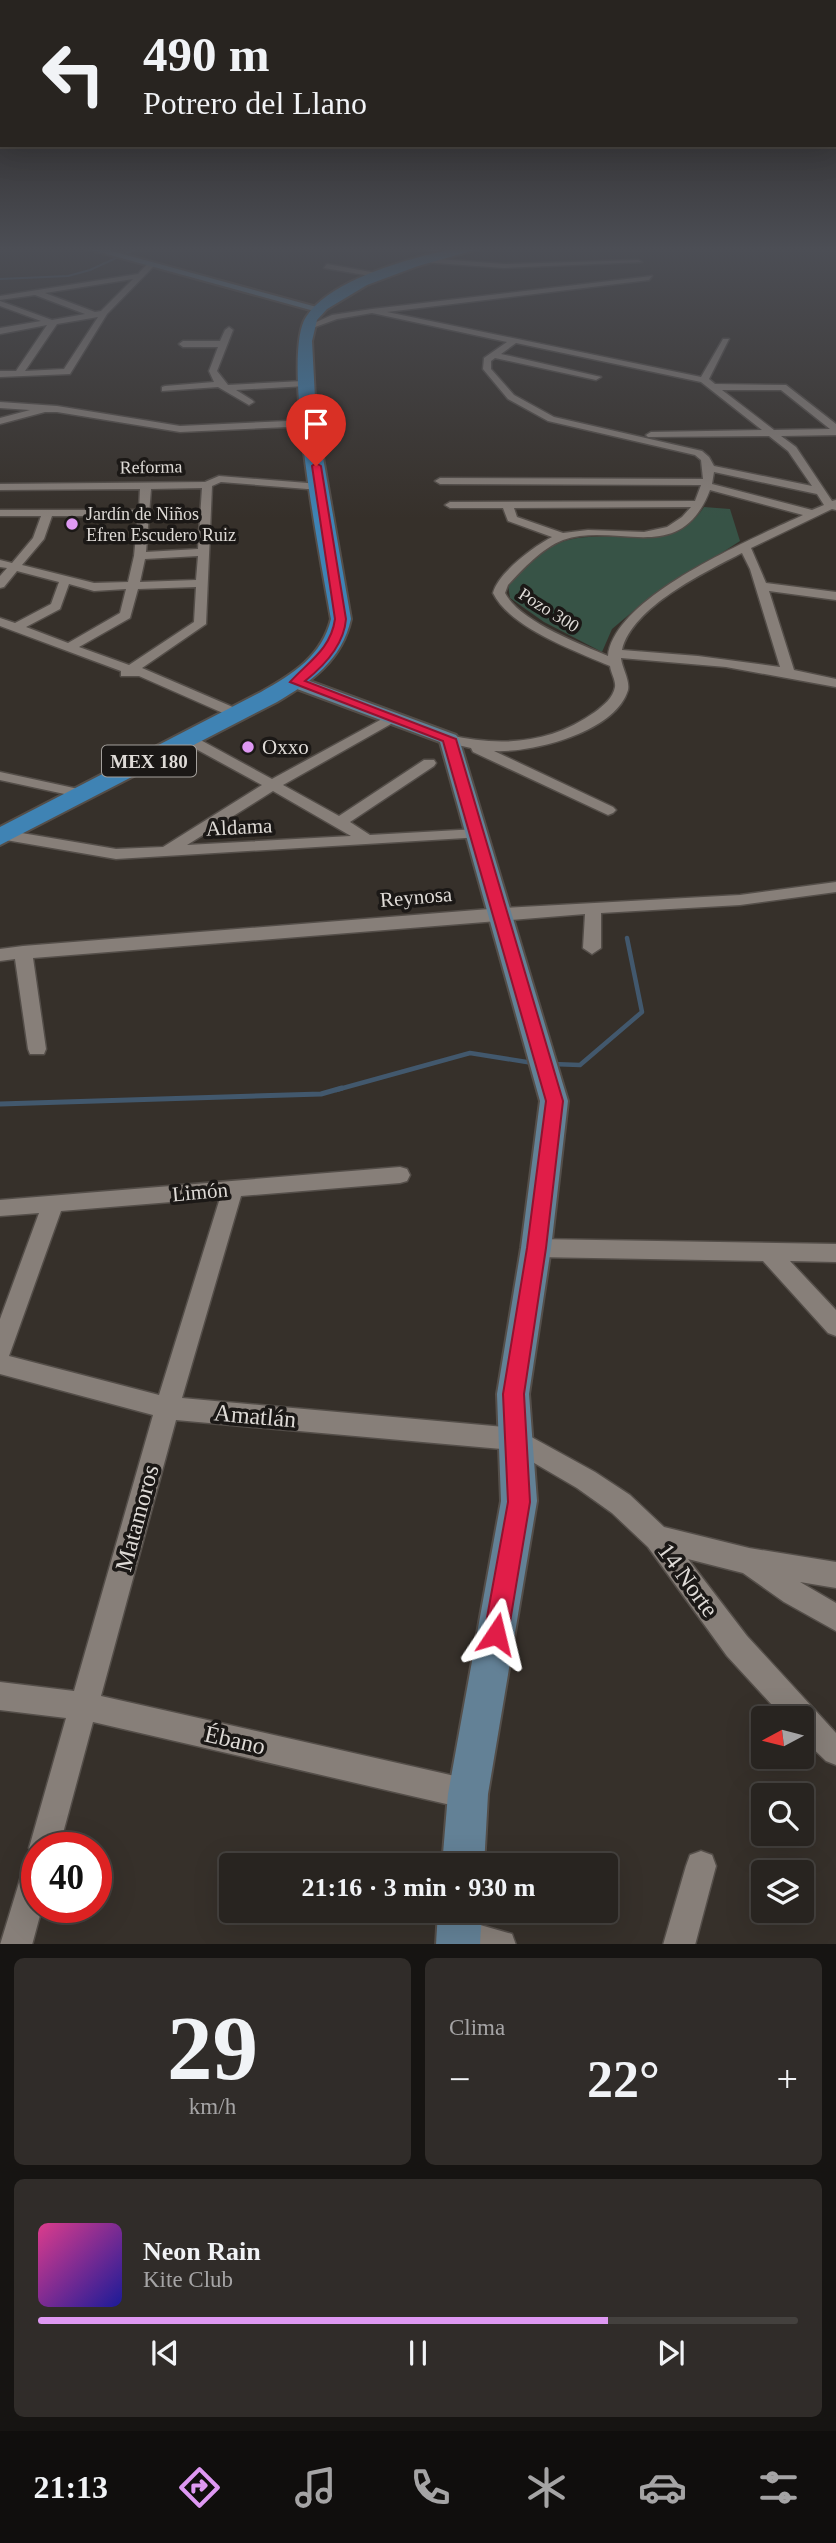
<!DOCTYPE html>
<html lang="es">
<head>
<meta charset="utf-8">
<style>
	:root { --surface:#282420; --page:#302c29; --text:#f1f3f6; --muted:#a5a4a5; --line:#44413e; --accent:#de98f2 }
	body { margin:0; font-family:"Times New Roman",serif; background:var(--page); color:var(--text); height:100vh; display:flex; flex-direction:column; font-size:26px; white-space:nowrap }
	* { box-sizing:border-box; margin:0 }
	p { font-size:23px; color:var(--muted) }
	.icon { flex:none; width:38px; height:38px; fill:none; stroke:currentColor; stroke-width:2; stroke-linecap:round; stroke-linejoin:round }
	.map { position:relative; height:1944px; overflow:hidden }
	.drawer { display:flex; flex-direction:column; gap:14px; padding:14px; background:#161412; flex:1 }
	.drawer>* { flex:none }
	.top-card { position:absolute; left:0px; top:0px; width:836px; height:147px; box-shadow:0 7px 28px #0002,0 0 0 2px var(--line); background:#282420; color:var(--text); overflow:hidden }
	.needle { width:46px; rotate:263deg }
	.controls { position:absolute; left:751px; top:1706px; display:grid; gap:14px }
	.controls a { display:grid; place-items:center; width:63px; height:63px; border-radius:7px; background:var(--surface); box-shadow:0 7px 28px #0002,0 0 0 2px var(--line); font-size:35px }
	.speed { position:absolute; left:21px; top:1832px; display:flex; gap:14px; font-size:35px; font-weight:700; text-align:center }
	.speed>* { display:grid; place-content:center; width:91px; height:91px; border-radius:50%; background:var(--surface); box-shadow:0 7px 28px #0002,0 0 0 2px var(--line); line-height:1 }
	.speed .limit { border:10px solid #d22; background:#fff; color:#111 }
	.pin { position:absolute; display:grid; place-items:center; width:60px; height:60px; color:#fff; margin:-72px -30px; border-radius:50% 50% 50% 0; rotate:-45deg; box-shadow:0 0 7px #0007 }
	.pin .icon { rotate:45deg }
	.me { position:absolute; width:77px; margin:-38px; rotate:10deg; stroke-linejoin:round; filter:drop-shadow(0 0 5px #0008) }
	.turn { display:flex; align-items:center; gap:24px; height:147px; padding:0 28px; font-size:32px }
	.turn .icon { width:91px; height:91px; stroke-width:2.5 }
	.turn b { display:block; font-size:49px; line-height:60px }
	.big { font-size:52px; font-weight:800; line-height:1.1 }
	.drawer .tile { flex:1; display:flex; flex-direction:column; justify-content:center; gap:10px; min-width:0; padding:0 24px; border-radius:10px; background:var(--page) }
	.drawer .dial { align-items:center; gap:0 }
	.dial b { font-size:91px; line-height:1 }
	.song { display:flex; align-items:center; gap:21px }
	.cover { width:84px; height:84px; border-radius:10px; background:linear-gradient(135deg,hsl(330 70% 55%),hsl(240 70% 35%)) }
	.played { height:7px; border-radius:4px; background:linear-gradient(90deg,var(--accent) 75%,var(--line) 75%) }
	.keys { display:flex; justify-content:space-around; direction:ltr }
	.heat { display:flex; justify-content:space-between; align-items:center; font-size:38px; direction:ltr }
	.drawer .tiles { flex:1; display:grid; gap:14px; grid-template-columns:1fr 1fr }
	.tile:last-child { grid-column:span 2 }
	.trip { position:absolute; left:219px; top:1853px; width:399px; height:70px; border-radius:7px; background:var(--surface); box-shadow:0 7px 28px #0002,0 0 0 2px var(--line); font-weight:800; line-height:70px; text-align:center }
	.tab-bar { display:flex; height:112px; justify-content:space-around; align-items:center; background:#100e0d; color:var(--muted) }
	.tab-bar .icon { width:49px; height:49px }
	.tab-bar .selected { color:var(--accent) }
	.tab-bar b { font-size:32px; color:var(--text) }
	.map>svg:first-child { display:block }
</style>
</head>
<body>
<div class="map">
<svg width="836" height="1945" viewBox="0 0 836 1945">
	<rect width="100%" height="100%" fill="#36302a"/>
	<path fill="#375346" d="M704 507 730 509 740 541 638 607 612 629 602 652 544 622 510 598 508 585C525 569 545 546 568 540 614 528 673 555 704 507Z"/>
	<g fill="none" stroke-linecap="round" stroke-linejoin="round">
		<path stroke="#42586d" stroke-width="2" d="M0 279 68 276 90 270 140 247"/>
		<g stroke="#42586d" stroke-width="4.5">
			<path d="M552 1064 580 1065 642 1012 627 938"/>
			<path d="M336 1090 470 1053 533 1063"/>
		</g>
		<path stroke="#42586d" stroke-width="5" d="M0 1104 321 1094 342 1088"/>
		<g stroke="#544e49" stroke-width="3">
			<g id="street">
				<path d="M415 247H447L436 252Z"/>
				<path d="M425 258 504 264 638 260 642 262 504 268 422 262Z"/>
				<path d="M148 263 155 265 107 314 70 374 0 377V371H16L47 325 0 334V328L41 321 0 306V301L52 320 85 314 35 295 0 300V296L138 274ZM133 279 101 311 95 312 45 293ZM98 317 64 369 25 371 57 324Z"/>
				<path d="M327 264 382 274 386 276 382 278 324 268Z"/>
				<path d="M652 276 649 280 387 312 701 377 723 339H729L709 379 715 384 786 385 836 424V435L781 436 796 447 832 501 836 500V510L832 509 751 548 766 583 836 592V600L769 591 794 670 836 679V687L726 667 621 658C622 668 630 680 628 690 615 733 531 753 494 751L613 807 616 810 613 813 608 815 473 752 471 748 444 742 442 739 449 735C501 747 550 744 595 712 603 706 613 698 615 687 616 681 611 673 610 666 575 651 510 628 493 593 498 573 534 546 552 537L508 521 503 508H450L445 505 450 502 695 501 701 485 440 484 435 481 440 478 703 479 701 460 695 455 548 421 508 399 483 369 484 358 507 342 372 313 337 319 307 330 303 328 332 315 372 309ZM516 343 701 382 762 430 651 432 646 435 648 437 769 436 788 451 812 486 714 466 709 457 702 451 554 417 514 395 491 369V361L495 358 596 380 601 377 501 354ZM722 390H781L830 429 774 430ZM714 472 817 494 824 505 812 510 712 484ZM710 490 803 515C754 538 614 596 608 656 580 644 519 621 505 593L508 585C523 569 542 548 563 540 617 521 680 568 710 490ZM691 507 682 517 667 527 644 532 588 530 563 533 517 517 514 508ZM742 553 750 569 780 667 698 656 622 650C632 607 705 572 742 553Z"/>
				<path d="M229 327 233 330 217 371 228 385 303 381 308 384 306 386 236 390 252 400 254 402 249 405 218 387 162 391V387L165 386 214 382 209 371 218 347H183L179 344 183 341H220L225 330Z"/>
				<path d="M0 402 57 406 180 426 310 420 315 423 310 426 180 432 57 412H45L0 424V418L30 410 0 408Z"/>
				<path d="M219 476 320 484 325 487 320 490 221 482 212 486 206 624 142 668 242 711V717H232L139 676H121V671L0 626V618L15 623 51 604 59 582 17 571 4 587 0 588V576L7 568 0 567V560L12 563 33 538 41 516H0V510H139L140 489 0 490V484L205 482ZM202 488 198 549 146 552 151 489ZM52 516H138L134 556 128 582 94 583 22 565 44 539ZM198 556 196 580 140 582 145 559ZM69 584 94 591 126 589 120 613 68 643 26 627 60 609ZM196 587 194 622 129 665 79 647 130 618 138 589Z"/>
				<path d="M393 713 398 714V720L283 785 339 816 424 760H434L436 763 434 766 350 822 370 835 477 829 485 834 482 837 116 859 0 839V831L4 830 116 849 163 847 262 785 185 743V737H195L272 779ZM273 791 351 836 187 845Z"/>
				<path d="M0 772 83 790 90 794 83 798 0 780Z"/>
				<path d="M836 882V892L740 905 601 913V948L592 954 583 948 585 914 33 958 46 1049 44 1054H30L28 1049 15 959 0 961V949L23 946 502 908 740 895Z"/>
				<path d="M400 1167 407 1169 410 1175 407 1181 400 1183 241 1196 182 1398 515 1428 595 1472 630 1495 664 1527 749 1548 836 1562V1588L800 1582 836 1603V1631L784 1602 743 1573 688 1559 747 1636 836 1733V1765L826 1761 802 1738V1718H784L727 1656 648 1547 612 1513 577 1488 512 1450 176 1420 101 1696 468 1779 478 1784 483 1794 478 1804 468 1809 93 1722 59 1848H37V1908H42L32 1945H0L22 1873 26 1862 34 1859 29 1848 66 1718 0 1710V1682L74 1691 153 1415 0 1374V1319L39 1213 0 1216V1200ZM220 1198 159 1395 9 1356 61 1211Z"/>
				<path d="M536 1239 836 1244V1262L790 1261 836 1310V1336L828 1333 763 1261 536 1257 528 1254 525 1248 528 1242Z"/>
				<path d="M701 1851 712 1855 716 1866 695 1945H663L686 1866 690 1855Z"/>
				<path d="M459 1919 512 1934 516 1945H447L443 1935 448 1924Z"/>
			</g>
		</g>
		<g stroke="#544e49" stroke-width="4">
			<g id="secondary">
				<path d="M81 247H97L324 309 314 311Z"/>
				<path d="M296 676 456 735 459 739 568 1101 551 1248 529 1394 537 1501 488 1794 484 1866H442L448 1794 501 1501 497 1394 521 1248 540 1101 440 742 289 686 287 682 289 678Z"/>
				<path d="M438 1911H482L480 1945H436Z"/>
			</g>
		</g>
		<g stroke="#544e49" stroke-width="4">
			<path id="primary" d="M460 247H485L418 266 367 285 327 309 317 320 312 341 316 417 351 619C342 660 311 682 277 702L0 845V827L261 692C293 674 322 656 331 619 322 566 280 356 306 317 332 277 416 257 460 247Z"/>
		</g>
		<use href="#street" fill="#877f79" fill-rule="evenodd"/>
		<use href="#secondary" fill="#638196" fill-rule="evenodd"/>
		<use href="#primary" fill="#3f83b4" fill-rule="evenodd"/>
	</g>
	<linearGradient id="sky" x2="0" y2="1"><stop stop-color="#1e1a17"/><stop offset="0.48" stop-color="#4c4e55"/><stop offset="1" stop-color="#4c4e55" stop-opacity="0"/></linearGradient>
	<rect width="836" height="519" fill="url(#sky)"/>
	<path fill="#e11d48" stroke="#92132f" stroke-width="2" d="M316 463 321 466 346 619C344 645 324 666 305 681L456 739 563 1101 546 1248 524 1394 530 1502 508 1634 505 1643 496 1647 487 1643 484 1634 508 1502 503 1394 527 1248 546 1101 443 741 290 682C308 662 331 649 335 619L312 466Z"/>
	<g fill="#de98f2" stroke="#1b1816" stroke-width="2.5">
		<circle cx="72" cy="524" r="7"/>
		<circle cx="248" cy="747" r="7"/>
	</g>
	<g text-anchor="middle" stroke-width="7" stroke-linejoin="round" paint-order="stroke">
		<g font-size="18" fill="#dedad6" stroke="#1b1816">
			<text transform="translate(151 467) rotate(-1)" y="6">Reforma</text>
			<text transform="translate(549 610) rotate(32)" y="6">Pozo 300</text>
		</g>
		<g font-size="18" fill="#dedad6" stroke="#1b1816" text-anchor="start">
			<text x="86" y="520">Jardín de Niños<tspan x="86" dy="21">Efren Escudero Ruiz</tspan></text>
		</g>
		<rect fill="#1b1816" stroke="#a4a09c" stroke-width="2" x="102" y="745.5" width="94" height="31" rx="5"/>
		<g font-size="19" font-weight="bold" fill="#dedad6">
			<text x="149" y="768">MEX 180</text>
		</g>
		<g font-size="21" fill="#dedad6" stroke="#1b1816" text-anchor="start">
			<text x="262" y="754">Oxxo</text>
		</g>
		<g font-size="21" fill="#dedad6" stroke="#1b1816">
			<text transform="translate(239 827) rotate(-3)" y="7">Aldama</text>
			<text transform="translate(416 897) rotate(-5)" y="7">Reynosa</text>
			<text transform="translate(200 1192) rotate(-5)" y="7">Limón</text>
		</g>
		<g font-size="24" fill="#dedad6" stroke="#1b1816">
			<text transform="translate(255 1416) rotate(5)" y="8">Amatlán</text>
			<text transform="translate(137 1518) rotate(-75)" y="8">Matamoros</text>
			<text transform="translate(688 1580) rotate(54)" y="8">14 Norte</text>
			<text transform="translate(235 1740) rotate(13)" y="8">Ébano</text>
		</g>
	</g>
</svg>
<div class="controls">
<a><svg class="needle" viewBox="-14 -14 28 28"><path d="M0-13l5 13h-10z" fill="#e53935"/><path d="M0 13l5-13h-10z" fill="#a5a4a5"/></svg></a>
<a><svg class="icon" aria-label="search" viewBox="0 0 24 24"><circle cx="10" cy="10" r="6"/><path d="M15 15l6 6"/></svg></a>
<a><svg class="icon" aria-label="layers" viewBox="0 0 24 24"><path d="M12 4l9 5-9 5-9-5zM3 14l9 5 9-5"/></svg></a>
</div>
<div class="speed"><div class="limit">40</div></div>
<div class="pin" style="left:316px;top:466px;background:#d93025"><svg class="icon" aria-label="arrive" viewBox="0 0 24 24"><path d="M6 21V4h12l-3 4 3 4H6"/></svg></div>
<svg class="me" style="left:496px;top:1634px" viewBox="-20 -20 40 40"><path d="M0-17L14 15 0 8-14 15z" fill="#e11d48" stroke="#fff" stroke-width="4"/></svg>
<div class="trip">21:16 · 3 min · 930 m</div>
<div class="top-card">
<div class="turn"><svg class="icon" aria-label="left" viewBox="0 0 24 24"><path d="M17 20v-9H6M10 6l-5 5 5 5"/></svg><div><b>490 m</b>Potrero del Llano</div></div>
</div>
</div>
<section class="drawer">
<div class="tiles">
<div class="tile dial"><b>29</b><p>km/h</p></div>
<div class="tile"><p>Clima</p>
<div class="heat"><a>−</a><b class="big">22°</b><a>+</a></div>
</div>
<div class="tile">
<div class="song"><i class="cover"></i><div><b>Neon Rain</b><p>Kite Club</p></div></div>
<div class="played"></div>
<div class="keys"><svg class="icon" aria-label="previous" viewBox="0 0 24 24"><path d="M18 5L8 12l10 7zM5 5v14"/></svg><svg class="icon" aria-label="pause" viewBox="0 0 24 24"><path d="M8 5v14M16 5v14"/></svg><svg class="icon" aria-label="next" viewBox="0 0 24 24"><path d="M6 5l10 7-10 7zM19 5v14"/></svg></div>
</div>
</div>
</section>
<nav class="tab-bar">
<b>21:13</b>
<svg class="icon selected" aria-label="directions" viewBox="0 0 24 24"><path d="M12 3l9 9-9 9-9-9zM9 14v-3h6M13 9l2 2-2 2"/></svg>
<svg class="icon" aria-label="music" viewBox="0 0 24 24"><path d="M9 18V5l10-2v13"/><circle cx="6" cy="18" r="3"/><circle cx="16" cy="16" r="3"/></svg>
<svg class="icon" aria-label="phone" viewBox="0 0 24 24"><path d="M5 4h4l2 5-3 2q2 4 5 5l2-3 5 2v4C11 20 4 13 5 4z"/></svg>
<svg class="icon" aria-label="climate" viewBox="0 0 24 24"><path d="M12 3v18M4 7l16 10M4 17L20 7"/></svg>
<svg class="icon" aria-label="car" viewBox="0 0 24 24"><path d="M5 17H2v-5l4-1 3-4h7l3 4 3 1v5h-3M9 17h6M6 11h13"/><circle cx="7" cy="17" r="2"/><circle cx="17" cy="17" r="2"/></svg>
<svg class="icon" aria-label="filters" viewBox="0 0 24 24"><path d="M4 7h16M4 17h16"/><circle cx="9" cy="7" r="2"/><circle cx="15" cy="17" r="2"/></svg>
</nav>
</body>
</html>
